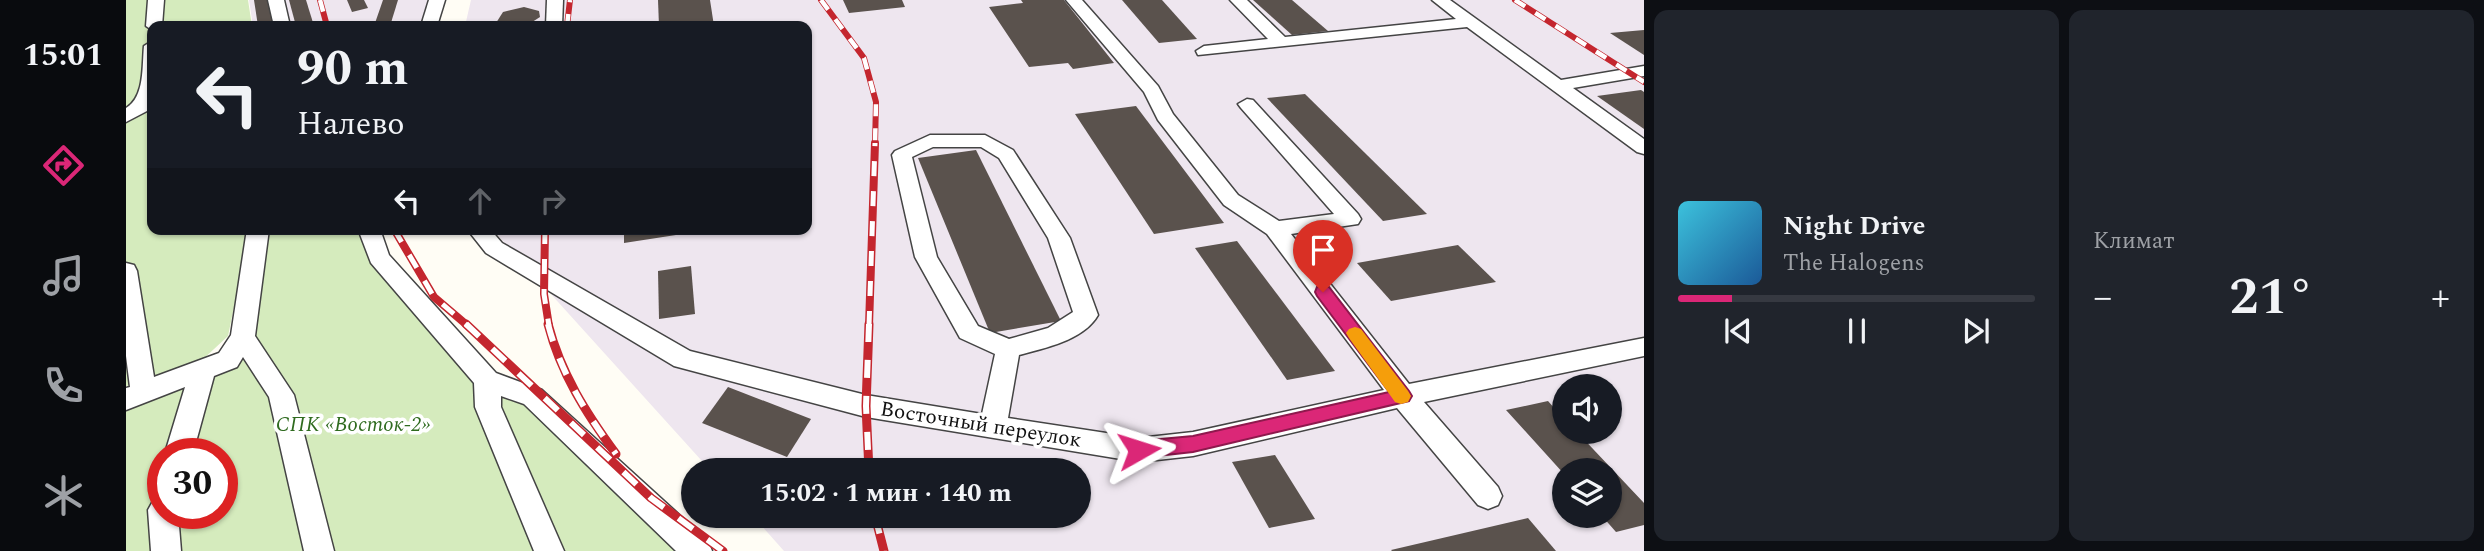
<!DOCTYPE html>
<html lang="ru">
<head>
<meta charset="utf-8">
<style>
	:root { --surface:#171b24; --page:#20242c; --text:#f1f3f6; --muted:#9ea1a6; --line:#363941; --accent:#db2777 }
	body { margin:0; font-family:Spectral,serif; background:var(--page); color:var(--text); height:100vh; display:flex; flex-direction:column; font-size:26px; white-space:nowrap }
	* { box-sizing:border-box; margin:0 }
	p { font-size:23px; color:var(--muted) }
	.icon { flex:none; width:38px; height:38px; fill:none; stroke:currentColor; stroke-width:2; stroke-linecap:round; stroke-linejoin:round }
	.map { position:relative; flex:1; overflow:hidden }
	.panel { display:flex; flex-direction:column; gap:10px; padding:10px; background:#0d0f14; width:840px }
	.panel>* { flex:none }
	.top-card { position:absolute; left:21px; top:21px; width:665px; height:214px; border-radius:14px; box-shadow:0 2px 5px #0004; background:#171b24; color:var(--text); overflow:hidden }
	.tools { position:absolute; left:1426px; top:374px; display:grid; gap:14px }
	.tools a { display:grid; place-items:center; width:70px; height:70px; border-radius:50%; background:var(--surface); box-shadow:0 2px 5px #0004; font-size:35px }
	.speed { position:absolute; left:21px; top:438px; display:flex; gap:14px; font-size:35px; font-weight:700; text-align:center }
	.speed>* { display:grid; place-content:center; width:91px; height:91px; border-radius:50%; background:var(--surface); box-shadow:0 2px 5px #0004; line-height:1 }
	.speed .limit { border:10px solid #d22; background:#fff; color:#111 }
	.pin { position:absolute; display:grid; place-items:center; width:60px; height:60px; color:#fff; margin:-72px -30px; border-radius:50% 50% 50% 0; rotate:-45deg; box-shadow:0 0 7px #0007 }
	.pin .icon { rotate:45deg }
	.me { position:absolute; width:77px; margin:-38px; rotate:84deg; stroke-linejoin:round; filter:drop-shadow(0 0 5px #0008) }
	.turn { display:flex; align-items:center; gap:24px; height:147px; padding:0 35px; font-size:32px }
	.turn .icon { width:91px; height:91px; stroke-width:2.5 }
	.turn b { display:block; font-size:49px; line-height:60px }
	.lanes { display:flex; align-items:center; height:66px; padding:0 35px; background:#0003; justify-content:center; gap:35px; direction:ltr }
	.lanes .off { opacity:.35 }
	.big { font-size:52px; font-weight:700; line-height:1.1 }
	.panel .tile { flex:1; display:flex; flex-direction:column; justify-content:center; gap:10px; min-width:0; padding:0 24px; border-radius:14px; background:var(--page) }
	.song { display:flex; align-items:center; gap:21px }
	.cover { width:84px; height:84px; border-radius:10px; background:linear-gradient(135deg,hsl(190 70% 55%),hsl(210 70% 35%)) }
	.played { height:7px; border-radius:4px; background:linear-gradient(90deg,var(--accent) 15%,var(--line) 15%) }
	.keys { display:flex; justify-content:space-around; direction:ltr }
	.heat { display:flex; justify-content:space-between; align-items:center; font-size:38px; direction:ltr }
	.panel .tiles { flex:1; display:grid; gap:10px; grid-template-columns:repeat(2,1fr) }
	.trip { position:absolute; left:555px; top:458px; width:410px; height:70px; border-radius:35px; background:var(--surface); box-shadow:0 2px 5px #0004; font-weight:700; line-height:70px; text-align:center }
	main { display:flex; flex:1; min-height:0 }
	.tabs { display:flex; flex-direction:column; width:126px; justify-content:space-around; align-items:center; background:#090b0e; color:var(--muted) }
	.tabs .icon { width:49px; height:49px }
	.tabs .active { color:var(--accent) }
	.tabs b { font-size:32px; color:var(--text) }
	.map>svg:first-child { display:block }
</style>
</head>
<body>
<main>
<nav class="tabs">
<b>15:01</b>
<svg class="icon active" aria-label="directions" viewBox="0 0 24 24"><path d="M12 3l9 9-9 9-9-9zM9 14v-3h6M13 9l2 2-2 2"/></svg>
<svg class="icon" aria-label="music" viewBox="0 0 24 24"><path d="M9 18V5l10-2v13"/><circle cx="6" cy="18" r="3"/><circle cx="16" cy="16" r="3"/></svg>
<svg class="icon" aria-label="phone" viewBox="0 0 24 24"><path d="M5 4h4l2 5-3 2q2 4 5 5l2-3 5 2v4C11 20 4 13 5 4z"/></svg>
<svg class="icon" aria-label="climate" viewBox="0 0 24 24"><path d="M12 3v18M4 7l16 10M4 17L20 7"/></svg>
</nav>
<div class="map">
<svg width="1518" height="551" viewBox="0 0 1518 551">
	<rect width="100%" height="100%" fill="#fffdf5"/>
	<g fill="#eee6ef" fill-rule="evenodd">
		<path d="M123 0H303L296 26H127Z"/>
		<path d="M345 0H1518V551H658L627 516H952V471H585L366 229H681V26H339ZM1438 387H1484V432H1438ZM1438 471H1484V516H1438Z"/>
	</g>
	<g fill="#d5ebbd" fill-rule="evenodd">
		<path d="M0 0H122L126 26H26V229H124L102 336 60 375 0 386Z"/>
		<path d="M140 229H237L384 388 566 551H0V405L103 366ZM37 453H96V513H37Z"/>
	</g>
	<g fill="#5a524d">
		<path d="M128 0H142L147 26H132Z"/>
		<path d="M163 0H180L188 26H170Z"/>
		<path d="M221 0H238L242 8 226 12Z"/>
		<path d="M257 0H272L264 26H248Z"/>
		<path d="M532 0H584L588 26H533Z"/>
		<path d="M717 0H776L779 7 723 13Z"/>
		<path d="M895 0H938L988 63 947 69 942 63 903 67 863 7 897 3Z"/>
		<path d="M996 0H1036L1071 39 1033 43Z"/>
		<path d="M1127 0H1166L1202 31 1166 35Z"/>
		<path d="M398 7 413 11 414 17 400 26H374L370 23 377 12Z"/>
		<path d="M1518 30V55L1484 33Z"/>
		<path d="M1515 90 1518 92V129L1471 96Z"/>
		<path d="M1179 94 1301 214 1257 221 1141 98Z"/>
		<path d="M1010 106 1098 223 1028 234 949 114Z"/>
		<path d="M850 150 935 321 864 333 792 158Z"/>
		<path d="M498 229H563V233L498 243Z"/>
		<path d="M1111 241 1209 371 1161 380 1069 248Z"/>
		<path d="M1332 245 1370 282 1265 301 1231 263Z"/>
		<path d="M565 266 569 314 533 319 532 271Z"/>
		<path d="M602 387 685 419 661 457 576 423Z"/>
		<path d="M1422 401 1438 419V432H1451L1518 503V525L1490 532 1476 516H1484V471H1438V474L1380 410Z"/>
		<path d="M1149 455 1189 519 1143 528 1106 462Z"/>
		<path d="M1402 518 1430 551H1266L1265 550Z"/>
	</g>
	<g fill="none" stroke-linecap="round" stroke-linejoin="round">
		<g stroke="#444" stroke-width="3">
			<g id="minor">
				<path d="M22 0H38L36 26H26V30L20 26Z"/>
				<path d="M142 0H158L164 26H148Z"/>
				<path d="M303 0H319L311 26H295Z"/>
				<path d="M421 0H437L436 26H420Z"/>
				<path d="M940 0H956L1032 86 1047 114 1112 195 1153 221 1208 214 1115 108 1112 104 1121 99 1127 100 1232 214 1235 219 1232 224 1165 234 1283 384 1518 338V356L1298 402 1372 487 1376 496 1372 505 1362 509 1352 505 1271 408 1067 456 1013 462 740 417 548 366 360 253 341 229H364L376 243 564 351 740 395 856 414 869 354 834 338 789 257 766 155 769 151 804 135H859L887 150 944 238 972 315C958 340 919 348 893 355L882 418 1013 438 1067 432 1258 390 1141 234 1098 205 1032 120 1018 92ZM807 147H855L873 158 922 238 947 312 922 328 883 339 852 326 811 257 786 157Z"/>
				<path d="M1104 0H1121L1159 37 1330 19 1306 0H1324L1435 80 1518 66V76L1447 88 1518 139V154L1511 152 1341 27 1072 55 1070 51 1078 46 1142 39Z"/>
				<path d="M26 41V102L21 111 0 122V108C19 97 16 66 18 46Z"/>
				<path d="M121 229H143L129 336 168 395 208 551H178L143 397 117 357 111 367 88 376 67 453H39L59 387 0 410V388L4 387 0 356V263L8 265 11 271 28 377 93 353 105 335Z"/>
				<path d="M232 229H254L263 255 370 373 416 390 582 541 586 551H550L398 404 375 396V407L438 551H408L349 407 348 383 245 263Z"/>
				<path d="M37 497V513H52L55 551H25L22 510 27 501Z"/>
			</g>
		</g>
		<use href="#minor" fill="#fff" fill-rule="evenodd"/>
		<g stroke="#c4262e" stroke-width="6">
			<g id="rail-far2">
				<path d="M194 0 201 26"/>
				<path d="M695 0 738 58 750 102 749 145"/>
				<path d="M1389 0 1518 82"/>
				<path d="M441 26 444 0"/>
			</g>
		</g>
		<g stroke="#c4262e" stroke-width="8">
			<g id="rail-far1">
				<path d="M268 229 308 297 342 326"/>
				<path d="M419 229 418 294 423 326"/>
				<path d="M743 326 749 143"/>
			</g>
		</g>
		<g stroke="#c4262e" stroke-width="9">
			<g id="rail">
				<path d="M340 324 525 498 597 551"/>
				<path d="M422 324C435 374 460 413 490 454"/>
				<path d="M743 324 740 406 743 471"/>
				<path d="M749 516 758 551"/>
			</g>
		</g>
		<use href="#rail-far2" stroke="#fff" stroke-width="4.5" stroke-dasharray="12" stroke-linecap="butt"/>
		<use href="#rail-far1" stroke="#fff" stroke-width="5" stroke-dasharray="15" stroke-linecap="butt"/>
		<use href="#rail" stroke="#fff" stroke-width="6" stroke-dasharray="18" stroke-linecap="butt"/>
	</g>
	<path fill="#db2777" stroke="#8e194d" stroke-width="2" d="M1197 286 1203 287 1283 391 1286 396 1283 401 1067 452 1013 458 1006 455 1004 450 1006 444 1013 441 1067 436 1263 392 1191 296 1189 292 1191 287Z"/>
	<path fill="#f59e0b" d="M1229 327 1235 329 1282 391 1285 396 1282 402 1275 404 1269 402 1223 338 1220 333 1223 329Z"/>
	<g text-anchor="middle" stroke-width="7" stroke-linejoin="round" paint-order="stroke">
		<g font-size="21" font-style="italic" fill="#2f6b1f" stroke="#fff">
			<text x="227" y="431">СПК «Восток-2»</text>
		</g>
		<g font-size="21" fill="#111" stroke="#fff">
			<text transform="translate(855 424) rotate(9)" y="7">Восточный переулок</text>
		</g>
	</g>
</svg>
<div class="tools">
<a><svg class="icon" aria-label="sound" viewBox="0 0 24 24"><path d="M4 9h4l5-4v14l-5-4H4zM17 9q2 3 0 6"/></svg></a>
<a><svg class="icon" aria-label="layers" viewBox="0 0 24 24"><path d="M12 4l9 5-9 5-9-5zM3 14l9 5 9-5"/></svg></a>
</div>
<div class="speed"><div class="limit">30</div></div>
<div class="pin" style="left:1197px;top:292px;background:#d93025"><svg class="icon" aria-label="arrive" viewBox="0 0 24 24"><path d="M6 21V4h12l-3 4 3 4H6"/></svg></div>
<svg class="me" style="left:1013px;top:450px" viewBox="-20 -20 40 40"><path d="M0-17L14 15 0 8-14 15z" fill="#db2777" stroke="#fff" stroke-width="4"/></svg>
<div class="trip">15:02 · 1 мин · 140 m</div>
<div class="top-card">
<div class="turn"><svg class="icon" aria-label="left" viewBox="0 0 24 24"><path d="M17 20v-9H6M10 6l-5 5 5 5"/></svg><div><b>90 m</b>Налево</div></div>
<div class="lanes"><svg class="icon" aria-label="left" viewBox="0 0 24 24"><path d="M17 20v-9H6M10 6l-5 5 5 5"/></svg><svg class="icon off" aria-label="ahead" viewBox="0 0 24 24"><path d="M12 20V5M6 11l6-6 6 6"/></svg><svg class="icon off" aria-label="right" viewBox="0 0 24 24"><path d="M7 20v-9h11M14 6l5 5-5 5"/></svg></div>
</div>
</div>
<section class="panel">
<div class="tiles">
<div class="tile">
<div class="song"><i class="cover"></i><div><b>Night Drive</b><p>The Halogens</p></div></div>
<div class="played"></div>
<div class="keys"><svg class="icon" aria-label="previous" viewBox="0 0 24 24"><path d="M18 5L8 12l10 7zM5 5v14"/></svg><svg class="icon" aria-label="pause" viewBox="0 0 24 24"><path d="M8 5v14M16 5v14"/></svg><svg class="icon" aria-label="next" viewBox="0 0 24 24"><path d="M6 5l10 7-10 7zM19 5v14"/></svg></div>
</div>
<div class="tile"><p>Климат</p>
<div class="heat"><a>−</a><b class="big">21°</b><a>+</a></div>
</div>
</div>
</section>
</main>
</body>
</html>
